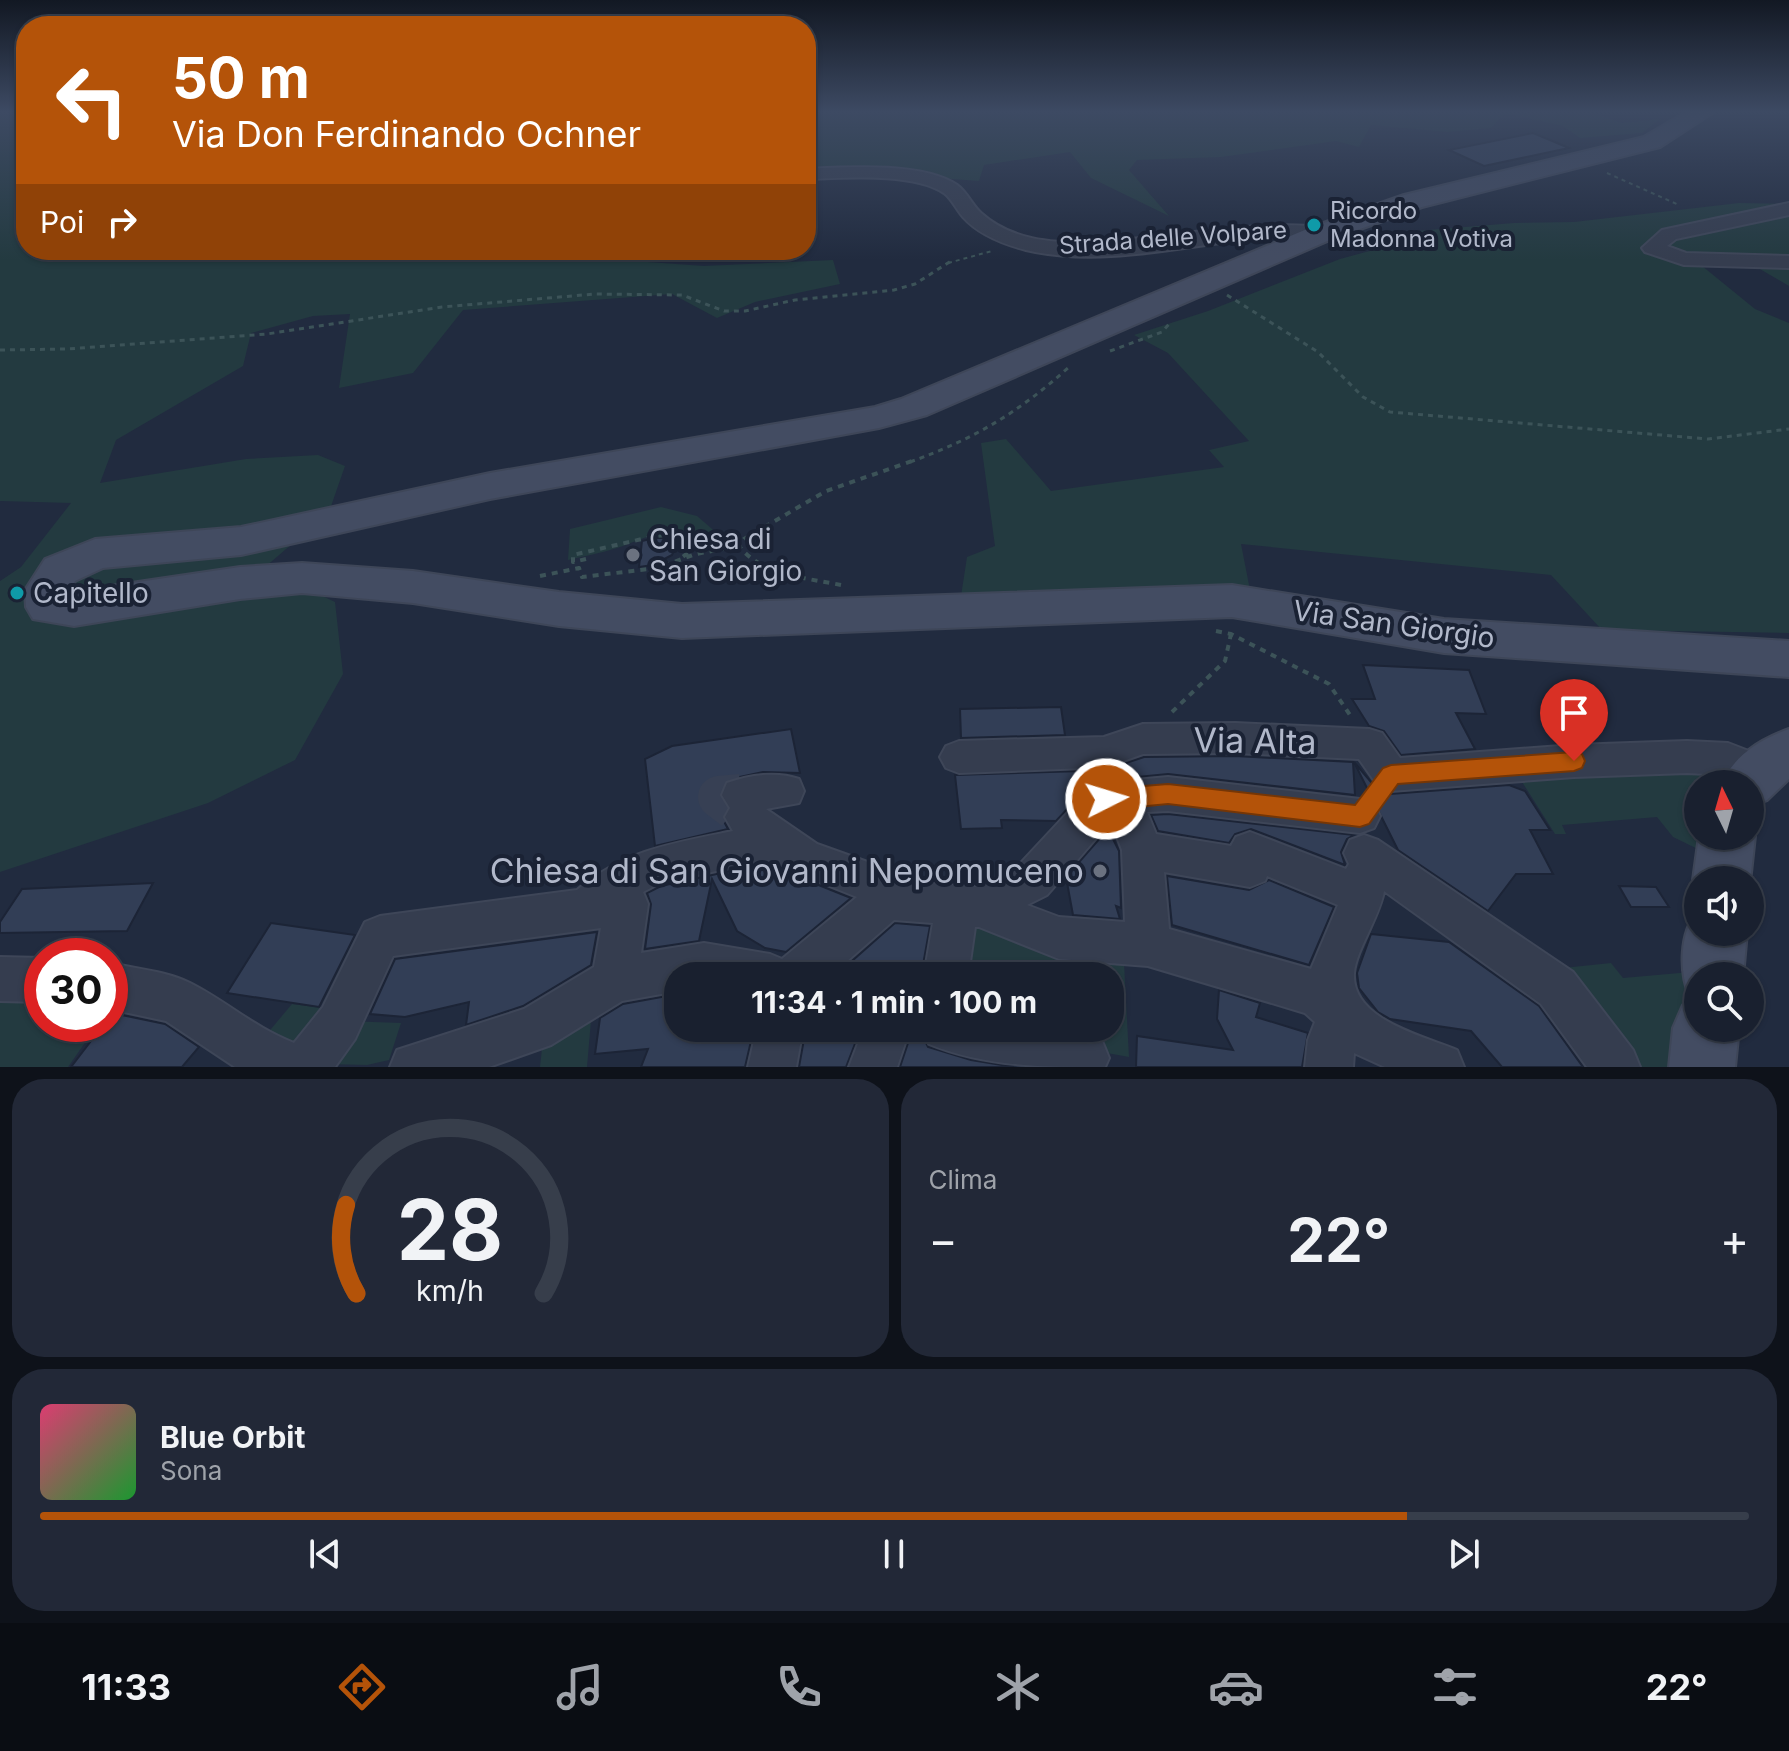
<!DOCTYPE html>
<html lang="it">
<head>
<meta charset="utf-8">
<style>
	:root { --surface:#19202f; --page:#222837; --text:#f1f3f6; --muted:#9fa3aa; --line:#373e4b; --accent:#b45309 }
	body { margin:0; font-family:Inter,sans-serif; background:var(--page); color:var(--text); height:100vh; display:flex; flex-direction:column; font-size:30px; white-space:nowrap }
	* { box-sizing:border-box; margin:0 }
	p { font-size:26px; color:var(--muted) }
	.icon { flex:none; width:44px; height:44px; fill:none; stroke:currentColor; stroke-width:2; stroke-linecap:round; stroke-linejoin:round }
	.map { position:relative; height:1067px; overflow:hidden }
	.drawer { display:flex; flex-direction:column; gap:12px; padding:12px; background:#0e121a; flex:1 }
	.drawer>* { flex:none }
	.banner { position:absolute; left:16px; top:16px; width:800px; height:244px; border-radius:32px; box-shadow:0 2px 6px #0004,0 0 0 2px var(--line); background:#b45309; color:#fff; overflow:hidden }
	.needle { width:52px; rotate:355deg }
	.controls { position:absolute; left:1684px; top:770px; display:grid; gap:16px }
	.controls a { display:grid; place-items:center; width:80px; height:80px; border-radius:50%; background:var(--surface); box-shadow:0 2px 6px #0004,0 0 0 2px var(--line); font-size:40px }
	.speed { position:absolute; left:24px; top:938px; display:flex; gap:16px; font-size:40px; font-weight:700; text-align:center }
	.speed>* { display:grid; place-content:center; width:104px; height:104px; border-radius:50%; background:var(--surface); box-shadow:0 2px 6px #0004,0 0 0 2px var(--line); line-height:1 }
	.speed .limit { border:12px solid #d22; background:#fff; color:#111 }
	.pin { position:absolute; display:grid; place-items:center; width:68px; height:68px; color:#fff; margin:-82px -34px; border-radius:50% 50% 50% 0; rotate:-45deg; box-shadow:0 0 8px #0007 }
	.pin .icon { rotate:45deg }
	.me { position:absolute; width:88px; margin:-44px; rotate:85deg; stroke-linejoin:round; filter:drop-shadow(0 0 6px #0008) }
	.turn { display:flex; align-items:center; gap:28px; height:168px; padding:0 24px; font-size:36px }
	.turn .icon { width:104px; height:104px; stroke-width:2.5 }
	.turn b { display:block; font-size:56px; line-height:68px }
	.then { display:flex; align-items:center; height:76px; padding:0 24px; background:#0003; gap:16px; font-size:30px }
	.big { font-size:60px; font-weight:700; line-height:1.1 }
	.drawer .widget { flex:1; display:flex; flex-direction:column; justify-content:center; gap:12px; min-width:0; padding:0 28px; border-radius:32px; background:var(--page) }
	.drawer .dial { align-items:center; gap:0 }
	.dial svg { height:208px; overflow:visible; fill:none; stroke:var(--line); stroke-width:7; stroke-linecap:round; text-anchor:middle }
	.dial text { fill:var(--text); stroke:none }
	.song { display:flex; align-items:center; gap:24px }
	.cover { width:96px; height:96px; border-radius:12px; background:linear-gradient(135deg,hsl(340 70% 55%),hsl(130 70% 35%)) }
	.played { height:8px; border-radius:4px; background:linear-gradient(90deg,var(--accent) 80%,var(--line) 80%) }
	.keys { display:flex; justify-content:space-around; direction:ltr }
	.heat { display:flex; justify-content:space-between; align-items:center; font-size:44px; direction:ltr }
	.drawer .tiles { flex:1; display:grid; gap:12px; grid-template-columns:1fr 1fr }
	.widget:last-child { grid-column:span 2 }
	.trip { position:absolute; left:664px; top:962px; width:460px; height:80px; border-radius:32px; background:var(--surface); box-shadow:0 2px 6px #0004,0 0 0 2px var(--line); font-weight:700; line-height:80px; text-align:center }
	.dock { display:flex; height:128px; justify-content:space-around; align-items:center; background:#0a0d13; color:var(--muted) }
	.dock .icon { width:56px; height:56px }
	.dock .current { color:var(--accent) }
	.dock b { font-size:36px; color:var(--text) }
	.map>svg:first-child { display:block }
</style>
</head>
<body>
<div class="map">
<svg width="1789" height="1067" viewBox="0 0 1789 1067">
	<rect width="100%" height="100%" fill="#212b3f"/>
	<g fill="#233a40">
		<path d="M0 111H26V250H650L648 262 704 266 833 260 840 284 755 302 717 318 672 294 463 310 413 373 339 388 350 314 313 316 251 333 243 366 116 440 100 483 246 459 318 455 345 466 329 512 264 568 335 602 343 674 295 760 208 803 0 872V581L21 567 71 503 0 501Z"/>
		<path d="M806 111H1588L1622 123 1660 119 1642 133 1580 138 1563 126 1505 113 1491 128 1447 132 1371 125 1359 147 1336 141 1221 157 1137 160 1129 170 1169 216 1091 178 1070 152 984 165 979 181 882 174 806 180Z"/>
		<path d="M1739 203 1789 204V286L1753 265 1696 261 1755 309 1789 323V633L1602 630 1551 575 1241 544 1251 595 961 596 967 557 995 546 981 443 1006 439 1051 491 1224 467 1209 450 1249 441 1168 353 1134 335 1208 311 1340 259 1388 246 1404 232 1514 223 1574 222Z"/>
		<path d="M661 507 697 516 726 541 701 547C680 517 645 539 617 548 601 553 584 556 568 560L570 529Z"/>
		<path d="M1727 764 1726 784H1698V836H1709L1704 852 1673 837 1657 817 1562 825 1566 834H1555L1517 774Z"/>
		<path d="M959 923 1124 963 1129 1057 970 1028H1110V976H952Z"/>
		<path d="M1611 963 1623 978 1691 972 1675 1067H1621L1544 970Z"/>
		<path d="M0 991 42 992V1024H98L68 1067H0Z"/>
		<path d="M292 1004 339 1010 302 1057 261 1041Z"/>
		<path d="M592 1009 587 1067H540L543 1039Z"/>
		<path d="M346 1021 401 1023 389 1060 367 1065 325 1064Z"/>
	</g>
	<g fill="#323e56" stroke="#1c2436" stroke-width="2">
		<path d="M1533 133 1569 148 1484 166 1449 150Z"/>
		<path d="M654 538H679L672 555 653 565 639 567 642 541Z"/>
		<path d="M1363 665 1469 670 1486 714 1456 713 1475 749 1401 755 1384 731 1369 726 1352 699H1375Z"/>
		<path d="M1061 707 1065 735 961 738 960 709Z"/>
		<path d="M791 729 800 773 763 772 726 780 719 794 727 808 722 818 728 829 655 846 645 759 672 746Z"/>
		<path d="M1235 756 1353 762 1355 795 1168 774 1127 778 1126 763 1144 757Z"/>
		<path d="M1354 762 1376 788 1390 794 1509 785 1525 791 1550 830H1530L1553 874H1516L1488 911 1398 850Z"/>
		<path d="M1083 771V792L1056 821 1001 820 1002 828 961 829 955 775Z"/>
		<path d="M1168 814 1354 835 1347 839 1341 852 1345 865 1251 829 1235 834 1229 843 1158 831 1151 815Z"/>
		<path d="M1108 829 1119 851 1121 908 1116 906 1120 919 1073 915 1066 877Z"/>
		<path d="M749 867 801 878 851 898 786 952 765 948 737 931 712 879 699 941 645 949 651 904 647 893 661 886Z"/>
		<path d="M1167 876 1249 890 1269 880 1334 907 1309 965 1172 925Z"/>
		<path d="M153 883 127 931 0 933V922L22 889Z"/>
		<path d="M1619 886 1656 887 1669 907H1631Z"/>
		<path d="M271 923 355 935 319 1007 227 993Z"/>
		<path d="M895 923 930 926 921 976H835Z"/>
		<path d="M597 932 591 965 523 1006 466 1025 469 1002 405 1017 370 1014 395 959Z"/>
		<path d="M1371 934 1449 942 1539 1006 1583 1067H1502L1471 1031 1390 1019 1378 1012 1359 988 1357 973Z"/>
		<path d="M1219 990 1260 1003 1256 1017 1308 1033 1302 1067H1136L1137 1036 1233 1050 1217 1019Z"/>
		<path d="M678 994V1028H754L745 1067H641L648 1049 595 1054 600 1018 623 1004Z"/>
		<path d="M112 1013 165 1024 199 1047 182 1067H71L104 1024H110Z"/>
		<path d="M806 1028H861L846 1067H799Z"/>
		<path d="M913 1028H919L928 1047 971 1060 1014 1067H900Z"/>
	</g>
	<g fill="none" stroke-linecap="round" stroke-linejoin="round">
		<path stroke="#374054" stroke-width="42" stroke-dasharray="42 21" stroke-linecap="butt" d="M741 795 719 797 745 817"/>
		<g stroke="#3e4658" stroke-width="4">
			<g id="street">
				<path d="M806 169C847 167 922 162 957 185 967 192 972 205 981 213 1011 240 1051 243 1090 243 1129 242 1313 211 1332 233 1325 242 1277 236 1262 238 1186 245 1102 268 1026 250 1003 244 979 235 963 217 956 209 952 199 944 193 913 172 842 178 806 179Z"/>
				<path d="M1789 203V215L1676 239 1667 246 1686 253 1789 256V268L1684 265 1645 252 1642 248 1662 230Z"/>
				<path d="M1235 723 1369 729 1382 733 1400 758 1574 745 1687 741 1728 743 1772 760 1778 771 1772 782 1759 787 1726 775 1687 773 1574 777 1391 791 1378 786 1359 759 1235 753 1143 754 1123 761 1124 781 1168 777 1360 799 1374 804 1380 816 1374 828 1360 833 1168 811 1147 812 1156 834 1231 846 1236 837 1250 832 1346 869 1349 864 1344 853 1350 840 1364 835 1378 840 1573 972 1633 1050 1640 1067H1587L1541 1004 1384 891C1380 916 1356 950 1354 973 1351 1020 1424 1036 1457 1050L1464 1067H1385L1354 1053 1353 1067H1305L1308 1040 1315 1022 1305 1013 1148 966 1059 959 979 927H975L968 976H924L933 923 894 920 830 976H678V991L622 1001 551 1045 489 1067H390L397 1050 524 1009 594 967 601 928 393 956 355 1039 335 1067H235L166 1021 110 1009V963C136 969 166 971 190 983 226 1001 255 1028 294 1043L323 1007 365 922 380 916 577 890C625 850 673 843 733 831L725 817 730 808 722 795 727 783C749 775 777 771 799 779L804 791 799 803 766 809 817 844 887 869 897 880 977 887 1017 867 1086 793V768L959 773 946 768 940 757 946 746 959 741 1104 737 1143 724ZM1111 821 1122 850 1125 922 1059 917 1027 905 1047 895ZM749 864 802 875 857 897 782 959 770 954 704 943 641 953 648 904 643 892 660 883ZM1164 872 1250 887 1265 881 1267 876 1338 905 1311 969 1169 929Z"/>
				<path d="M0 957 42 958V1002L0 1001Z"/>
				<path d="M757 1028H803L796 1067H748Z"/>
				<path d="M864 1028H910L897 1067H849Z"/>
				<path d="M922 1028H1055L1102 1041 1109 1058 1105 1067C1045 1067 985 1067 929 1044Z"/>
			</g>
		</g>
		<g stroke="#3e4658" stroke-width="4">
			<g id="secondary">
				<path d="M1688 111H1715L1660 147 1422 207 1332 239 927 415 879 428 490 499 241 555 103 568 75 581 70 592 240 567 302 563 413 571 559 592 682 604 1232 585 1444 619 1789 641V677L1444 653 1232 617 682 638 559 626 413 603 302 593 240 599 74 626 33 619 26 607 25 590 45 559 95 539 241 527 490 473 875 407 901 399 1312 227 1404 195 1644 137Z"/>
				<path d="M1789 729V779L1767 800 1750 806V784H1721C1735 755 1759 740 1789 729Z"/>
				<path d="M1750 825 1755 836 1750 882V880H1698V891L1693 880 1699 836H1750Z"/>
				<path d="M1698 910V932H1747L1743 976H1698V1028H1739L1735 1067H1669L1673 1028 1683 1005 1695 1000 1690 998C1679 972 1679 933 1698 910Z"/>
			</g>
		</g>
		<g stroke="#3c5358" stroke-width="2" stroke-dasharray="4 4" stroke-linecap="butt">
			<path d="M1607 173 1679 205"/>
			<path d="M948 263 992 251"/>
		</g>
		<g stroke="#3c5358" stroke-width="3" stroke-dasharray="5 5" stroke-linecap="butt">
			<path d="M1227 295 1318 352 1363 397 1390 412 1708 439 1789 429"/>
			<path d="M0 350 67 349 267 334 442 307 595 294 682 295 724 311H745L795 300 894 290 915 284 951 261"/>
			<path d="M1110 351 1162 332 1170 323"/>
			<path d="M910 462C974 439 1018 413 1069 367"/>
		</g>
		<g stroke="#3c5358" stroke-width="4" stroke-dasharray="6 6" stroke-linecap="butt">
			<path d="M586 559 573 562V555L655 536 684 534 691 542 689 552 680 559"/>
			<path d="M540 576 579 568 582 577 657 568 696 554 739 546"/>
			<path d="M841 585C807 578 761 575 739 546L744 539 826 491 915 460"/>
			<path d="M1216 631 1231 634 1329 684 1350 715"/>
			<path d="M1172 712 1225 661 1231 634"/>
		</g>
		<use href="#street" fill="#353d4f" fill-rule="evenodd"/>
		<use href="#secondary" fill="#434c62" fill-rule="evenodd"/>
	</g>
	<linearGradient id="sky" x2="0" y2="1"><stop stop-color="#121823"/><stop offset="0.43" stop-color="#3d4a63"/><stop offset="1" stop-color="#3d4a63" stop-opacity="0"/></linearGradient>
	<rect width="1789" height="260" fill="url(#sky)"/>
	<path fill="#b45309" stroke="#753606" stroke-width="2" d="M1574 752 1582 754 1585 761 1582 768 1574 771 1398 784 1369 824 1360 827 1168 804 1106 810 1097 807 1094 799 1097 792 1106 789 1168 784 1355 805 1383 768 1391 765Z"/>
	<g fill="#0f9aa8" stroke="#1a2234" stroke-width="3">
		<circle cx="1314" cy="225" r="8"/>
		<circle cx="17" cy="593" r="8"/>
	</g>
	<g fill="#6b7280" stroke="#1a2234" stroke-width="3">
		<circle cx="633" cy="555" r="8"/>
		<circle cx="1100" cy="871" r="8"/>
	</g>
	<g text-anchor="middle" stroke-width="8" stroke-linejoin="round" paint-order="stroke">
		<g font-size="24" fill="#b1b8ca" stroke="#1a2234" text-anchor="start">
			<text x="1330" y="219">Ricordo<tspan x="1330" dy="28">Madonna Votiva</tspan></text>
		</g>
		<g font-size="24" fill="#b1b8ca" stroke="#1a2234">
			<text transform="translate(1173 238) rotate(-4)" y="8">Strada delle Volpare</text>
		</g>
		<g font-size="28" fill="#b1b8ca" stroke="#1a2234" text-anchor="start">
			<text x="649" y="549">Chiesa di<tspan x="649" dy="32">San Giorgio</tspan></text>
			<text x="33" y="603">Capitello</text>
		</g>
		<g font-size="28" fill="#b1b8ca" stroke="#1a2234">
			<text transform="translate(1394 624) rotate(8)" y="10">Via San Giorgio</text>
		</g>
		<g font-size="34" fill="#b1b8ca" stroke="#1a2234">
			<text transform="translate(1255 741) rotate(1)" y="12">Via Alta</text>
		</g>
		<g font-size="34" fill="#b1b8ca" stroke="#1a2234" text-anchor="end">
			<text x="1084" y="883">Chiesa di San Giovanni Nepomuceno</text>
		</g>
	</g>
</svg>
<div class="controls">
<a><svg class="needle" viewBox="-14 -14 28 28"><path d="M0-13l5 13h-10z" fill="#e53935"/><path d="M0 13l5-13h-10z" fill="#9fa3aa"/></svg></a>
<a><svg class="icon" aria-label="sound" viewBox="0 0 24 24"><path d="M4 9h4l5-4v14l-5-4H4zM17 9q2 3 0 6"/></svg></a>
<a><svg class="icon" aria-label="search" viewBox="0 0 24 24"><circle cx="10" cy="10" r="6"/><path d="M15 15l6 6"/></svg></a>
</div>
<div class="speed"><div class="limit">30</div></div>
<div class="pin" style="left:1574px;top:761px;background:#d93025"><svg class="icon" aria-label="arrive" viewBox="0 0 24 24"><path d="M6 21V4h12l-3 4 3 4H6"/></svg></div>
<svg class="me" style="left:1106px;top:799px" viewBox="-20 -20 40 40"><circle r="17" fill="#b45309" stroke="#fff" stroke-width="3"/><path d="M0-11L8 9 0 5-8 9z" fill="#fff"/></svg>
<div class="trip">11:34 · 1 min · 100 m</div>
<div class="banner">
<div class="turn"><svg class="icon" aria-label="left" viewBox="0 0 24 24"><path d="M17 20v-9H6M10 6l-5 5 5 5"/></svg><div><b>50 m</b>Via Don Ferdinando Ochner</div></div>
<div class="then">Poi<svg class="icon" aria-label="right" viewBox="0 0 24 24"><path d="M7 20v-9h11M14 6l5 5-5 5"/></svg></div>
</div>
</div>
<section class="drawer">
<div class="tiles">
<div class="widget dial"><svg viewBox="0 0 100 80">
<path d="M14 69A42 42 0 1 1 86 69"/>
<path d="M14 69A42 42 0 0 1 10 35" stroke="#b45309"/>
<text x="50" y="56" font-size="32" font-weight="700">28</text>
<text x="50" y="72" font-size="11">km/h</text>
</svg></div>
<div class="widget"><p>Clima</p>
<div class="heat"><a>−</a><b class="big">22°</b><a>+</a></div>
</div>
<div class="widget">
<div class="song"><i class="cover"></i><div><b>Blue Orbit</b><p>Sona</p></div></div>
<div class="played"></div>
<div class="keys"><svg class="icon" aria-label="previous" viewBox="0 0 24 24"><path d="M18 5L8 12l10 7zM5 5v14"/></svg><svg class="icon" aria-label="pause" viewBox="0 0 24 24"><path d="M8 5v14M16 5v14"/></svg><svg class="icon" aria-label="next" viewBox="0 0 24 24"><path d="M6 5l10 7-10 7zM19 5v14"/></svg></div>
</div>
</div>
</section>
<nav class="dock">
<b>11:33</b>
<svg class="icon current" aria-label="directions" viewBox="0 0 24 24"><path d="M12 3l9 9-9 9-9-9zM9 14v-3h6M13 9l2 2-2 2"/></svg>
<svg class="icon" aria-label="music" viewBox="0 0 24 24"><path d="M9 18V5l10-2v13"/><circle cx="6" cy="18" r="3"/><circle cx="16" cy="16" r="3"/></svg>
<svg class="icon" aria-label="phone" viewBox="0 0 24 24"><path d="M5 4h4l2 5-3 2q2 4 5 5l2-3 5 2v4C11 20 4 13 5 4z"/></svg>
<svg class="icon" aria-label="climate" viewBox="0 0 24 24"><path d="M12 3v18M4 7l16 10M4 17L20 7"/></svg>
<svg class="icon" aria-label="car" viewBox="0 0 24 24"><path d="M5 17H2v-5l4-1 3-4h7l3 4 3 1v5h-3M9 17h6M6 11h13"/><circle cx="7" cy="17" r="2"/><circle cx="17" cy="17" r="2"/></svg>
<svg class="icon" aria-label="filters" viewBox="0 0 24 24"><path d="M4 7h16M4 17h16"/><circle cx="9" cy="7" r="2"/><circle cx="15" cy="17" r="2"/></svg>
<b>22°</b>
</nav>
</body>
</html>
